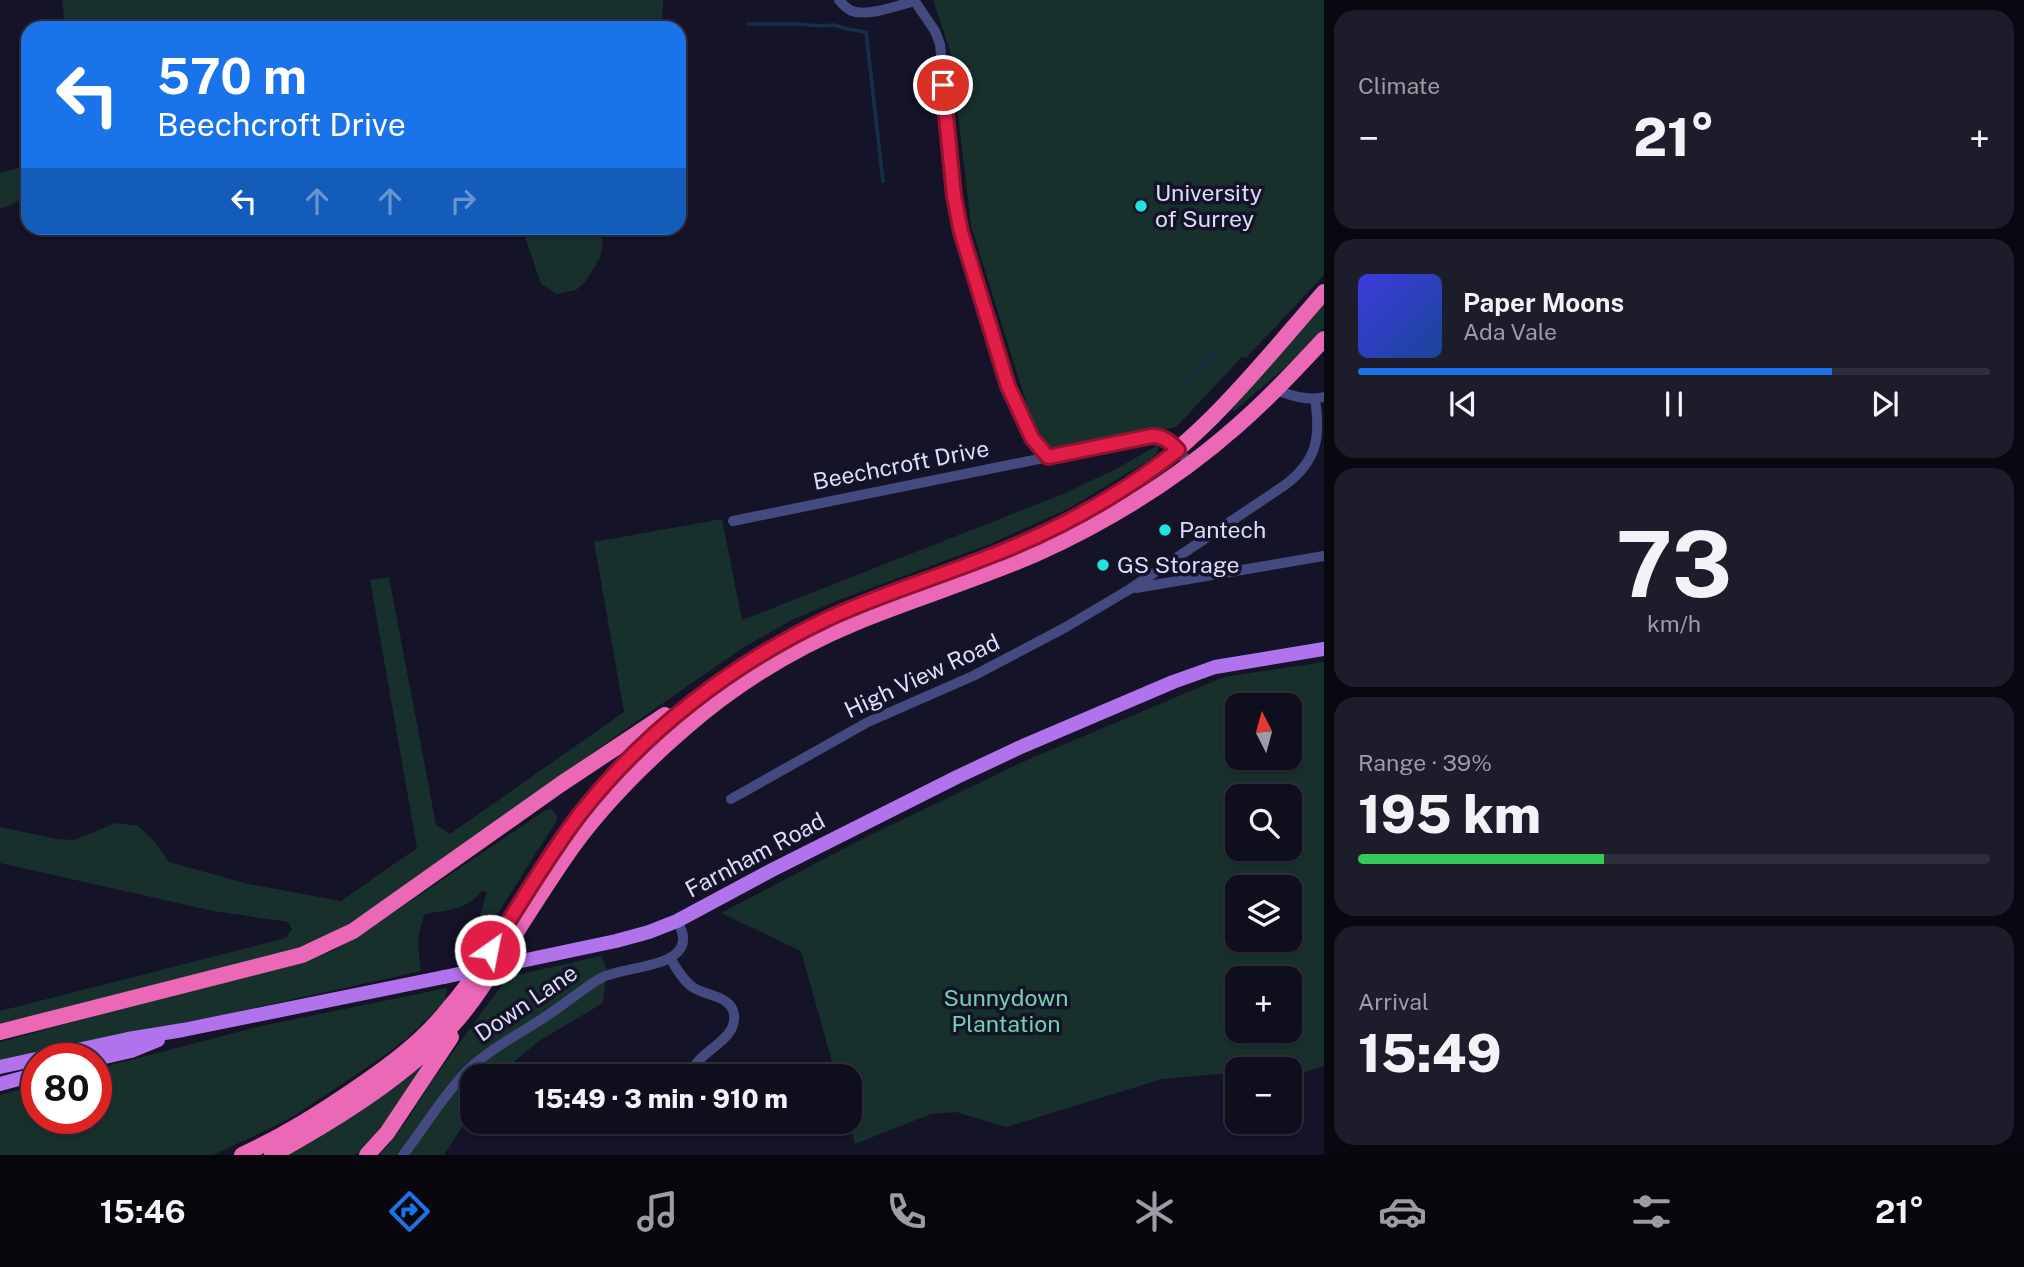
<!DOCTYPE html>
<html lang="en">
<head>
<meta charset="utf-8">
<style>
	:root { --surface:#0f0e1d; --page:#1d1c2a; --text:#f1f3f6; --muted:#9b9ca4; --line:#2f2e3b; --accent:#1a73e8 }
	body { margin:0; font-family:"Public Sans",sans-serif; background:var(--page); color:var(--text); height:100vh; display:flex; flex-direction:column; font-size:26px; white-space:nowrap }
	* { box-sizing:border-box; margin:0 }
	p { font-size:23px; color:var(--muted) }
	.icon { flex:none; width:38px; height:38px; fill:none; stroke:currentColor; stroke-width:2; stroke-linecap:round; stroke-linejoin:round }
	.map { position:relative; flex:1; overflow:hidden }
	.drawer { display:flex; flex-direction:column; gap:10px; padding:10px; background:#080810; width:700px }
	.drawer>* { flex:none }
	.hud { position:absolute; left:21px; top:21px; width:665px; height:214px; border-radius:21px; box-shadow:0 2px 5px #0004,0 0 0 2px var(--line); background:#1a73e8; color:#fff; overflow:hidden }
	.needle { width:46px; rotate:354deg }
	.fabs { position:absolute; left:1225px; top:693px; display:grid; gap:14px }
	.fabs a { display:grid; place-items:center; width:77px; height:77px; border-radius:14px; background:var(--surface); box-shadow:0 2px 5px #0004,0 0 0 2px var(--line); font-size:35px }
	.speed { position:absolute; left:21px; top:1043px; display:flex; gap:14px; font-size:35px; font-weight:700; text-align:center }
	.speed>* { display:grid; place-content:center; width:91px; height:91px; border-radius:50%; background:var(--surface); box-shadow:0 2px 5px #0004,0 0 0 2px var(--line); line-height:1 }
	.speed .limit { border:10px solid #d22; background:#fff; color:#111 }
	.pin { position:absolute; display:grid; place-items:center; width:60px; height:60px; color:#fff; margin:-30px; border:4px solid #fff; border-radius:50%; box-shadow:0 2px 7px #0007 }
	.me { position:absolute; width:77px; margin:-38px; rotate:33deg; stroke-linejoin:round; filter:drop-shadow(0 0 5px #0008) }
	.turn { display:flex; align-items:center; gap:24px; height:147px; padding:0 21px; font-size:32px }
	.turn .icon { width:91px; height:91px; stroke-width:2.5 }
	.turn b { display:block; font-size:49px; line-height:60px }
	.lanes { display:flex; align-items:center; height:66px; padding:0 21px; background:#0003; justify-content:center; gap:35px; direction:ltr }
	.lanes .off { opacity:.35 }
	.big { font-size:52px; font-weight:800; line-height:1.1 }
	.drawer .tile { flex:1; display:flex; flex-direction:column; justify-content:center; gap:10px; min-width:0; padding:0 24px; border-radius:21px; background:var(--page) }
	.drawer .dial { align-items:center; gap:0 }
	.dial b { font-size:91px; line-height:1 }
	.song { display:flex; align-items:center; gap:21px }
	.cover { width:84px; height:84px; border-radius:10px; background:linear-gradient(135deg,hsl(240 70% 55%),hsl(220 70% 35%)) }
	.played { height:7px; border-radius:4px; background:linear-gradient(90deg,var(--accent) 75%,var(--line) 75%) }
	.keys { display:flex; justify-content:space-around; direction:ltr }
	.heat { display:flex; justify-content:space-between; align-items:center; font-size:38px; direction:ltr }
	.charge { height:10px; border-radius:5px; background:linear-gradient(90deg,#34c759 39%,var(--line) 0) }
	.trip { position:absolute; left:460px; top:1064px; width:402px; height:70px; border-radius:21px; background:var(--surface); box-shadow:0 2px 5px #0004,0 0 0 2px var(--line); font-weight:800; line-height:70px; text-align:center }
	.tab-bar { display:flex; height:112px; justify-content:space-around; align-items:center; background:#06060c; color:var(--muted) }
	.tab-bar .icon { width:49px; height:49px }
	.tab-bar .on { color:var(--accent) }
	.tab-bar b { font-size:32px; color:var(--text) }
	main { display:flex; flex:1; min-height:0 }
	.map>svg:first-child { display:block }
</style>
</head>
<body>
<main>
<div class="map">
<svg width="1324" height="1155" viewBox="0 0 1324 1155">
	<rect width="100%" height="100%" fill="#141327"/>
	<g fill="#17302c" fill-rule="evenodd">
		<path d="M62 0H663L662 28H65Z"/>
		<path d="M933 0H1324V275L1246 358 1242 357 1176 427 1050 450 1031 418 971 226 951 54Z"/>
		<path d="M28 165V194L13 204 0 209V173Z"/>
		<path d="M522 228H600L603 244 600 258 585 282 576 290 557 294 541 284Z"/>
		<path d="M1324 304V328L1293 361 1234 411 1232 409Z"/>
		<path d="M1158 445C1160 453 1154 456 1148 461L1068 509 990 544 839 600 792 620 744 647 623 731 398 893 312 946 0 1029V1011L286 938 292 929 288 922 213 911 0 863V827L57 839 74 840 116 823 138 826 155 842 169 862 248 884 341 901 417 848 370 580 389 577 436 825 450 834 624 712 594 542 722 519 742 620 1063 494 1118 468Z"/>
		<path d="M1324 662V1066L1292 1076H1290V1069H1237V1074H1218L1162 1079 1006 1127 956 1112 931 1114 855 1144 849 1122H850V1076H836L801 951 721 913 868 836 1027 760 1224 677ZM1237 705H1290V758H1237ZM1237 796H1290V849H1237ZM1237 887H1290V940H1237ZM1237 978H1290V1031H1237Z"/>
		<path d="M551 809 557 815V820L469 959H466L463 943 480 915 487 892 482 891C467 910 447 910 425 914 416 936 418 947 421 971L0 1064V1042L333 951 369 929 546 810Z"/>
		<path d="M601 956 607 969 603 1003 539 1041 497 1076H472V1112L444 1155H379C401 1133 416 1105 433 1080 457 1045 483 1011 508 977Z"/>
		<path d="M447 988 445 1002 406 1039 381 1058 297 1114 275 1126 213 1155H0V1095L37 1085V1118H96V1069L261 1026Z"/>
		<path d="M428 1061 397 1110 356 1155H286C335 1126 384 1096 428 1061Z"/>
	</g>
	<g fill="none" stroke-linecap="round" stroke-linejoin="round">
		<g stroke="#162f48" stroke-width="3.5">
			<path d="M748 24H799L819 26 834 25 847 29 866 32 883 181"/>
			<path d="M1188 381 1215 352"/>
		</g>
		<g stroke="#444980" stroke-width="10">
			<path d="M839 0C843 5 847 9 852 11 868 17 899 5 915 1"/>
			<path d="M914 0 935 31 940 44 954 196 961 232 1008 386 1033 437 1048 457"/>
			<path d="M1276 390C1292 396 1307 401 1324 397"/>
			<path d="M733 521 1152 436C1169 436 1180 452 1190 465"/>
			<path d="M1136 588 1324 556"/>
			<path d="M731 799 868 722 973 676 1066 627 1130 589 1285 485C1317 461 1321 437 1315 399"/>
			<path d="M670 958C676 968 684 982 694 988 707 996 731 996 734 1014 738 1043 693 1051 692 1076"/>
			<path d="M403 1155C425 1127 443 1095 468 1070 490 1049 517 1035 542 1019 562 1006 580 991 599 979 623 964 706 970 677 921"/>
		</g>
		<g stroke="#b173ec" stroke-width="14">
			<path d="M512 963 616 941 649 932 677 921 772 870 957 777 1023 746 1173 682 1215 667 1324 649"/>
			<path d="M96 1059 131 1051 158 1040"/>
			<path d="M0 1067 128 1039 183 1030 444 977"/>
			<path d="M0 1084 37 1074"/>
		</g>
		<g stroke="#eb68b6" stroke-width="16">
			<path d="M0 1032 302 955 353 931 561 784 665 715"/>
			<path d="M242 1155C281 1137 317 1115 352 1091 388 1067 422 1042 449 1008 490 960 520 901 555 848 588 800 629 754 674 717 722 678 773 644 829 618 864 602 900 590 936 577 998 554 1060 529 1116 494 1201 443 1260 365 1324 292"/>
			<path d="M272 1155C337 1119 409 1075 458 1019 481 992 497 963 515 934 531 909 547 884 564 859 597 810 639 768 684 729 735 684 794 648 857 622 916 598 978 579 1036 554 1109 521 1177 479 1237 426 1268 399 1296 369 1324 339"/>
			<path d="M367 1155 387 1133 451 1037"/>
		</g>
		<path stroke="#b173ec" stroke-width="14" d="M444 977 512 963"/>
	</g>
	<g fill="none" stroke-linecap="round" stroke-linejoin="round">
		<g stroke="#92132f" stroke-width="18">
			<path id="route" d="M490 950C520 905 547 857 580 814 646 730 732 664 827 619 880 594 936 578 990 556 1058 530 1121 495 1178 450 1170 442 1164 436 1152 436L1048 457 1032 438 1008 386 961 232 954 196 943 85"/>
		</g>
		<use href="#route" stroke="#e11d48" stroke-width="12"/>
	</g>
	<g fill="#22e2df" stroke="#141327" stroke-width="2.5">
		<circle cx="1141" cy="206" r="7"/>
		<circle cx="1165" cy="530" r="7"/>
		<circle cx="1103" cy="565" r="7"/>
	</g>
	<g text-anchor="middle" stroke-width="7" stroke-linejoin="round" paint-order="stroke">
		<g font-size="23" fill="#ddddfb" stroke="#141327" text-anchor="start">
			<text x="1155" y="201">University<tspan x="1155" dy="26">of Surrey</tspan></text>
			<text x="1179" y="538">Pantech</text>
			<text x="1117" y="573">GS Storage</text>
		</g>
		<g font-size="23" fill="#ddddfb" stroke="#141327">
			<text transform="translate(901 465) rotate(-11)" y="8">Beechcroft Drive</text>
			<text transform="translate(922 676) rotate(-25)" y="8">High View Road</text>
			<text transform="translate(755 855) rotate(-28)" y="8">Farnham Road</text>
			<text transform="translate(526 1003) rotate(-34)" y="8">Down Lane</text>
		</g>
		<g font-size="23" fill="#72d2af" stroke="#141327">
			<text x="1006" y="1006">Sunnydown<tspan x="1006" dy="26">Plantation</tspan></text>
		</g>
	</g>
</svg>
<div class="fabs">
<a><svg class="needle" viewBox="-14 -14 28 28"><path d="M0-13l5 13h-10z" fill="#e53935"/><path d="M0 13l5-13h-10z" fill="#9b9ca4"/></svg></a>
<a><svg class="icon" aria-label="search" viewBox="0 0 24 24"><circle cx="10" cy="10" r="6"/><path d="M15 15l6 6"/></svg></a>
<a><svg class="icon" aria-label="layers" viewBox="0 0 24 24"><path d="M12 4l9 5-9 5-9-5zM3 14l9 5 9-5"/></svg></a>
<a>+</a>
<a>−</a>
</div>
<div class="speed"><div class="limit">80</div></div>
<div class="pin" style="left:943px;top:85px;background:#d93025"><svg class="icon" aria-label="arrive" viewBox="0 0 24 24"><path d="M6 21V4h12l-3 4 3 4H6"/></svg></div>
<svg class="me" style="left:490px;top:950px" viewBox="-20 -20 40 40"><circle r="17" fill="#e11d48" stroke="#fff" stroke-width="3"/><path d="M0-11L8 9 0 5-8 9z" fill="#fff"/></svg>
<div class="trip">15:49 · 3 min · 910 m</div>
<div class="hud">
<div class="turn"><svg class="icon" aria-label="left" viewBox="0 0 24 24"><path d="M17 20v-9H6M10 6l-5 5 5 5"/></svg><div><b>570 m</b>Beechcroft Drive</div></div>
<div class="lanes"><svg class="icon" aria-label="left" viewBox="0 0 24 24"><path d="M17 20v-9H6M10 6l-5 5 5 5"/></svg><svg class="icon off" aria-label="ahead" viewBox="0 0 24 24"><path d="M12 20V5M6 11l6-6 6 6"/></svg><svg class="icon off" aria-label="ahead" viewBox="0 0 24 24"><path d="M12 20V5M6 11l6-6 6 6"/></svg><svg class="icon off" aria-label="right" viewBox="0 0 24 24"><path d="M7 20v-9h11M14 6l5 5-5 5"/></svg></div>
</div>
</div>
<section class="drawer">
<div class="tile"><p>Climate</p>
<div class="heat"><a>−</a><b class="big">21°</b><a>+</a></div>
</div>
<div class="tile">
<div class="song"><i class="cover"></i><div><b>Paper Moons</b><p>Ada Vale</p></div></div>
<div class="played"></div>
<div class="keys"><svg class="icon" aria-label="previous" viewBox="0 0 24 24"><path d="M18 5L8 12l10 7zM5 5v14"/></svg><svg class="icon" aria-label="pause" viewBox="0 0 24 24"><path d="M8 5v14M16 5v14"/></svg><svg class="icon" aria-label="next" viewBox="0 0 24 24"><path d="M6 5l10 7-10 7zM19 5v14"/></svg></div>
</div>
<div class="tile dial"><b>73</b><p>km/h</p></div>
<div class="tile"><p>Range · 39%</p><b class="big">195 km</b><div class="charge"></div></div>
<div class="tile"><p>Arrival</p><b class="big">15:49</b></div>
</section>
</main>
<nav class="tab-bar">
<b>15:46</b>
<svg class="icon on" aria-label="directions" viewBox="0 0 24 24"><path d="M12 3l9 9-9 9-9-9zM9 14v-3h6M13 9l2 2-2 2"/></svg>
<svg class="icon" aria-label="music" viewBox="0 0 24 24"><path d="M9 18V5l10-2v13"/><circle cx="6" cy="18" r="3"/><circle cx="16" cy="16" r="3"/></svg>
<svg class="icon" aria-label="phone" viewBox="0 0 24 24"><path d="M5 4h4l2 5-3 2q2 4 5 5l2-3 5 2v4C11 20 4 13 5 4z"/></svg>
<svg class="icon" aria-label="climate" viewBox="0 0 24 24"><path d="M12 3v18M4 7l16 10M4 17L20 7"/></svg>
<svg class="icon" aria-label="car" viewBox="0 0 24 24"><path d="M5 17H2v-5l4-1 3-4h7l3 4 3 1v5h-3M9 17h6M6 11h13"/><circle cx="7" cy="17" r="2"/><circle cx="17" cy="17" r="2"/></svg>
<svg class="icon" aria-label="filters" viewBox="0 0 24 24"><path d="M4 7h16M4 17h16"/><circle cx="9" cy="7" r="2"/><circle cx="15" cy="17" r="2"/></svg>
<b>21°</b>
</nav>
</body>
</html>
